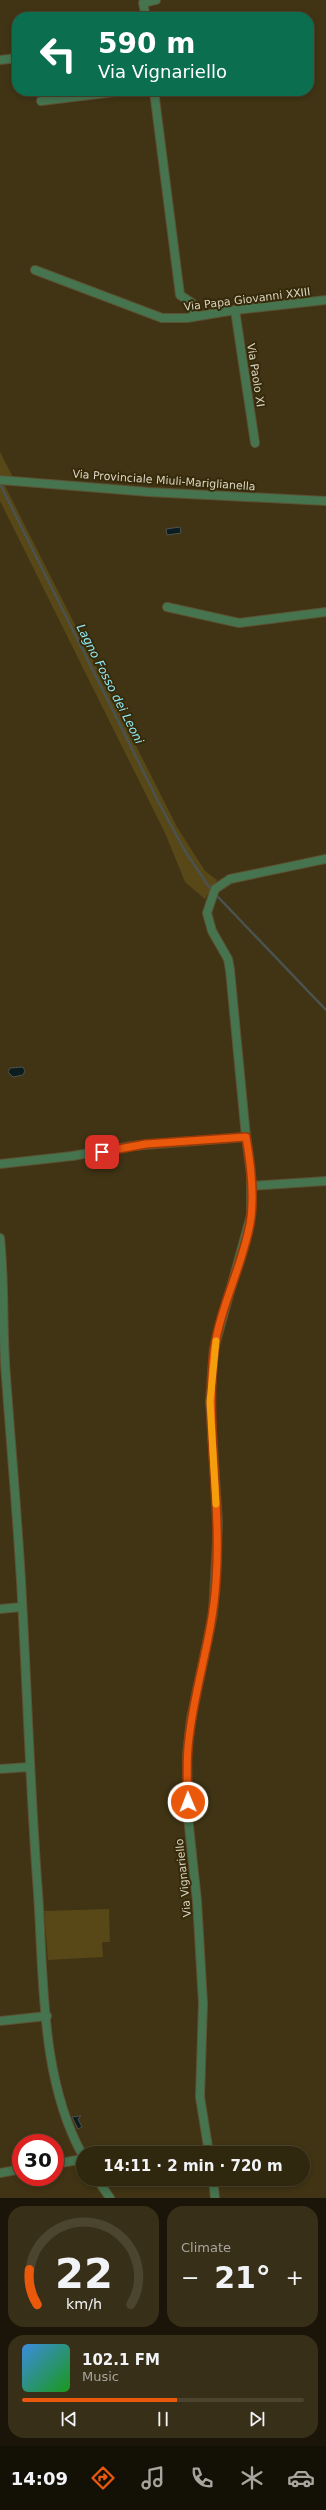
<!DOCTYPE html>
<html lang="en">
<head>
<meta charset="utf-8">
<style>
	:root { --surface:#30270f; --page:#382f18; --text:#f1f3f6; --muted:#a8a59e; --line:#4b442f; --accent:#ea580c }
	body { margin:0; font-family:"DejaVu Sans",sans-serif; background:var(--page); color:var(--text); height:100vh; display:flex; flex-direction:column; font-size:15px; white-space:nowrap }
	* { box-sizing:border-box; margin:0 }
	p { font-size:13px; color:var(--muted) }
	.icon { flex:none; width:22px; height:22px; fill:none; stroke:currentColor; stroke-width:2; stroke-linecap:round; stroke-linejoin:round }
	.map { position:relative; height:2198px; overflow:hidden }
	.panel { display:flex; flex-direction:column; gap:8px; padding:8px; background:#1a1508; flex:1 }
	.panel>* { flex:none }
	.banner { position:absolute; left:12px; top:12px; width:302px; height:84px; border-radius:16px; box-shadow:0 2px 6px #0003,0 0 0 1px var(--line); background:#0b6e4f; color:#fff; overflow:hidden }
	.speed { position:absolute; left:12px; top:2134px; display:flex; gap:8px; font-size:20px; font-weight:700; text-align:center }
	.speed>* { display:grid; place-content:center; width:52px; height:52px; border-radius:50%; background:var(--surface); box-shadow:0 2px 6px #0003,0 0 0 1px var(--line); line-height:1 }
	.speed .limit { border:6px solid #d22; background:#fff; color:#111 }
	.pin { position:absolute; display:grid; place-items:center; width:34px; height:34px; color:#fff; margin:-17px; border-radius:8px; box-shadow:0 2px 6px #0006 }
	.me { position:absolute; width:44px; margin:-22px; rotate:359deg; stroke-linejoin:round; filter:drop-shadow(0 0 3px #0008) }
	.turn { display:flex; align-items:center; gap:14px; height:84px; padding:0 20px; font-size:18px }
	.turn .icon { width:52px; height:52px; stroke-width:2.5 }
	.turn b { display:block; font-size:28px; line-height:34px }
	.big { font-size:30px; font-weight:800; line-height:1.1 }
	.panel .tile { flex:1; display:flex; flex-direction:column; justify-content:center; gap:6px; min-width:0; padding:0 14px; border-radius:16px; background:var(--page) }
	.panel .dial { align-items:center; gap:0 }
	.dial svg { height:104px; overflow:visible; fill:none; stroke:var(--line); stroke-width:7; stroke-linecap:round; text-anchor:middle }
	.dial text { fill:var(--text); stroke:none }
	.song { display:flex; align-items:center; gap:12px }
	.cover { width:48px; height:48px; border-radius:6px; background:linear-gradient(135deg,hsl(210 70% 55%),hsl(120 70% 35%)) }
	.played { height:4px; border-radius:2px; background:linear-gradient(90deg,var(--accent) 55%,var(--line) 55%) }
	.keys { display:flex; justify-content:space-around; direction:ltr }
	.heat { display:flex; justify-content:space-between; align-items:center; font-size:22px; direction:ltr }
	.panel .tiles { flex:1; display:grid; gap:8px; grid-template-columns:1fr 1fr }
	.tile:last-child { grid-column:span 2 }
	.trip { position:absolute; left:76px; top:2146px; width:234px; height:40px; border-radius:20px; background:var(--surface); box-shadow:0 2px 6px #0003,0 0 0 1px var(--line); font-weight:800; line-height:40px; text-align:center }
	.tabs { display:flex; height:64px; justify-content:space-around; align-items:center; background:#131006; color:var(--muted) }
	.tabs .icon { width:28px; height:28px }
	.tabs .on { color:var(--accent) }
	.tabs b { font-size:18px; color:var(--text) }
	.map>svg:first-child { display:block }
</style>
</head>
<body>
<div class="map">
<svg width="326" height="2198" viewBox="0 0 326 2198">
	<rect width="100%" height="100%" fill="#403414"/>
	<g fill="#584717">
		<path d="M0 452 13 477 0 476Z"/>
		<path d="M0 484H4L177 827 205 871 217 880 205 899 185 882 165 833 0 501Z"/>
		<path d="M109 1909 110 1942H102L103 1957 48 1960 44 1911Z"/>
	</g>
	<g fill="#0c1c1f" stroke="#4a5350">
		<path d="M180 527 181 533 167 535 166 529Z"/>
		<path d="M23 1067 25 1071 23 1075 13 1077 8 1072 10 1068Z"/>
		<path d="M81 2116 78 2119 82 2127 78 2129 72 2117Z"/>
	</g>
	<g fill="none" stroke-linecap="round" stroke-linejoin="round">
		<g stroke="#4a5350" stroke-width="2.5">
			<path d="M1 486 159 803 185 851 209 887"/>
			<path d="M218 897 326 1010"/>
		</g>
		<g stroke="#5c5133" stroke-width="10">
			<g id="minor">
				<path d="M146 17 143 3 156 0"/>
				<path d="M0 60 17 58"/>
				<path d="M154 91 180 295 192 303 195 316"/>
				<path d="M41 101 123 91"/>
				<path d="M35 270 162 318H187L235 310 326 300"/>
				<path d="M235 310 255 443"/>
				<path d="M0 480 149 492 326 501"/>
				<path d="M167 607 239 623 326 612"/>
				<path d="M246 1137 230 970 228 959 212 931 207 913 215 889 230 879 326 859"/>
				<path d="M0 1164 72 1156 132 1146 246 1137 251 1174V1215L214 1349 210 1402 218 1523 213 1614 191 1719 187 1755 188 1817 197 1901 203 2003 200 2097 209 2153"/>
				<path d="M251 1186 326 1181"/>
				<path d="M0 1238C5 1285 2 1331 6 1377 11 1445 17 1513 21 1581 27 1685 30 1789 38 1893 44 1979 40 2079 83 2156"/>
				<path d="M0 1609 22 1607"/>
				<path d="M0 1769 29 1767"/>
				<path d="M0 2021 47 2016"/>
				<path d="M55 2164 83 2159"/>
				<path d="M0 2173 21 2169"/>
				<path d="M97 2179 110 2198"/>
				<path d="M213 2179 215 2198"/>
			</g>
		</g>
		<use href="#minor" stroke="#46744f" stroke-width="8"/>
	</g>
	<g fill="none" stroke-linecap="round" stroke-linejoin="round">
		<g stroke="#983908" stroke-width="10">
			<path id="route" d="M102 1152 146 1144 246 1137C251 1165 255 1196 250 1224 242 1267 220 1307 214 1351 205 1428 222 1504 216 1581 213 1635 195 1685 189 1738 186 1759 187 1781 188 1802"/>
		</g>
		<use href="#route" stroke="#ea580c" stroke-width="7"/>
		<path stroke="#f59e0b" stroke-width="7" d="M216 1504 210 1402 216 1341"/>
	</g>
	<g text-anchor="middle" stroke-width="4" stroke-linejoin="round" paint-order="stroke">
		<g font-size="11" fill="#dbd4c2" stroke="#352a09">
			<text transform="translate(247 299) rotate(-7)" y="4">Via Papa Giovanni XXIII</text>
			<text transform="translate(256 375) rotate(81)" y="4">Via Paolo XI</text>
			<text transform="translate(164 480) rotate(4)" y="4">Via Provinciale Miuli-Mariglianella</text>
			<text transform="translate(183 1878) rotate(-96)" y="4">Via Vignariello</text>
		</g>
		<g font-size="12" font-style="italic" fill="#91e8f7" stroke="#352a09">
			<text transform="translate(110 684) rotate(63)" y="4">Lagno Fosso dei Leoni</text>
		</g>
	</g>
</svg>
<div class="speed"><div class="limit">30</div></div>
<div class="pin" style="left:102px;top:1152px;background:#d93025"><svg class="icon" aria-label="arrive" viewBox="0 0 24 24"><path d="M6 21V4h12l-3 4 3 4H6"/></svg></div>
<svg class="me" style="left:188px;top:1802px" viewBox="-20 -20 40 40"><circle r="17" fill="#ea580c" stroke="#fff" stroke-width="3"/><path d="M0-11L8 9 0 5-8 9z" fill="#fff"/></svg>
<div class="trip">14:11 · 2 min · 720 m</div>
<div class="banner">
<div class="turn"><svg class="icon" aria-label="left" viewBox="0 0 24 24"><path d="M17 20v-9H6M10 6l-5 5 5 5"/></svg><div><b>590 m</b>Via Vignariello</div></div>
</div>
</div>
<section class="panel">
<div class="tiles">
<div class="tile dial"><svg viewBox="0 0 100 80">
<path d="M14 69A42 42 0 1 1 86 69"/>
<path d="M14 69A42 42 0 0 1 8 42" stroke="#ea580c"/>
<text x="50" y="56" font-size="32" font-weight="700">22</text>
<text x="50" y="72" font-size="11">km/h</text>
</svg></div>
<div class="tile"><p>Climate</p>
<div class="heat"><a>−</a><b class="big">21°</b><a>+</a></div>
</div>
<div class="tile">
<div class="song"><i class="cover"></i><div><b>102.1 FM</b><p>Music</p></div></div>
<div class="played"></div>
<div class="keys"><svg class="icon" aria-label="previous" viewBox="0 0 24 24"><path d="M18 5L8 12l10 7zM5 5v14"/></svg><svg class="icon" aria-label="pause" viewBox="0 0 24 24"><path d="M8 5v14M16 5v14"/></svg><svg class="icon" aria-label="next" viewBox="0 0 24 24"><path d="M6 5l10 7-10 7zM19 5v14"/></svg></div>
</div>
</div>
</section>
<nav class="tabs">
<b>14:09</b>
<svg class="icon on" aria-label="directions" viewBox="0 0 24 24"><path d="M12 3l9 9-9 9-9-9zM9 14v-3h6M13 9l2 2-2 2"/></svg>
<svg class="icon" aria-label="music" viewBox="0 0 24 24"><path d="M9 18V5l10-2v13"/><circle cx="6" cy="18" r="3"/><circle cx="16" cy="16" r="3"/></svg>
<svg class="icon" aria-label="phone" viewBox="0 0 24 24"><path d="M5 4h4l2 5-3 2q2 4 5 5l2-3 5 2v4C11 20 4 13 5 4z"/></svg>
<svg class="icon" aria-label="climate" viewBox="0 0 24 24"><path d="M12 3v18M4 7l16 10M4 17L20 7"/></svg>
<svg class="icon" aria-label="car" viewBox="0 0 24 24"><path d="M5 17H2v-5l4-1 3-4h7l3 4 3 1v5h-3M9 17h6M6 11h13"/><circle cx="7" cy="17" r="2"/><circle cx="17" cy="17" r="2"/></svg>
</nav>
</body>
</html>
